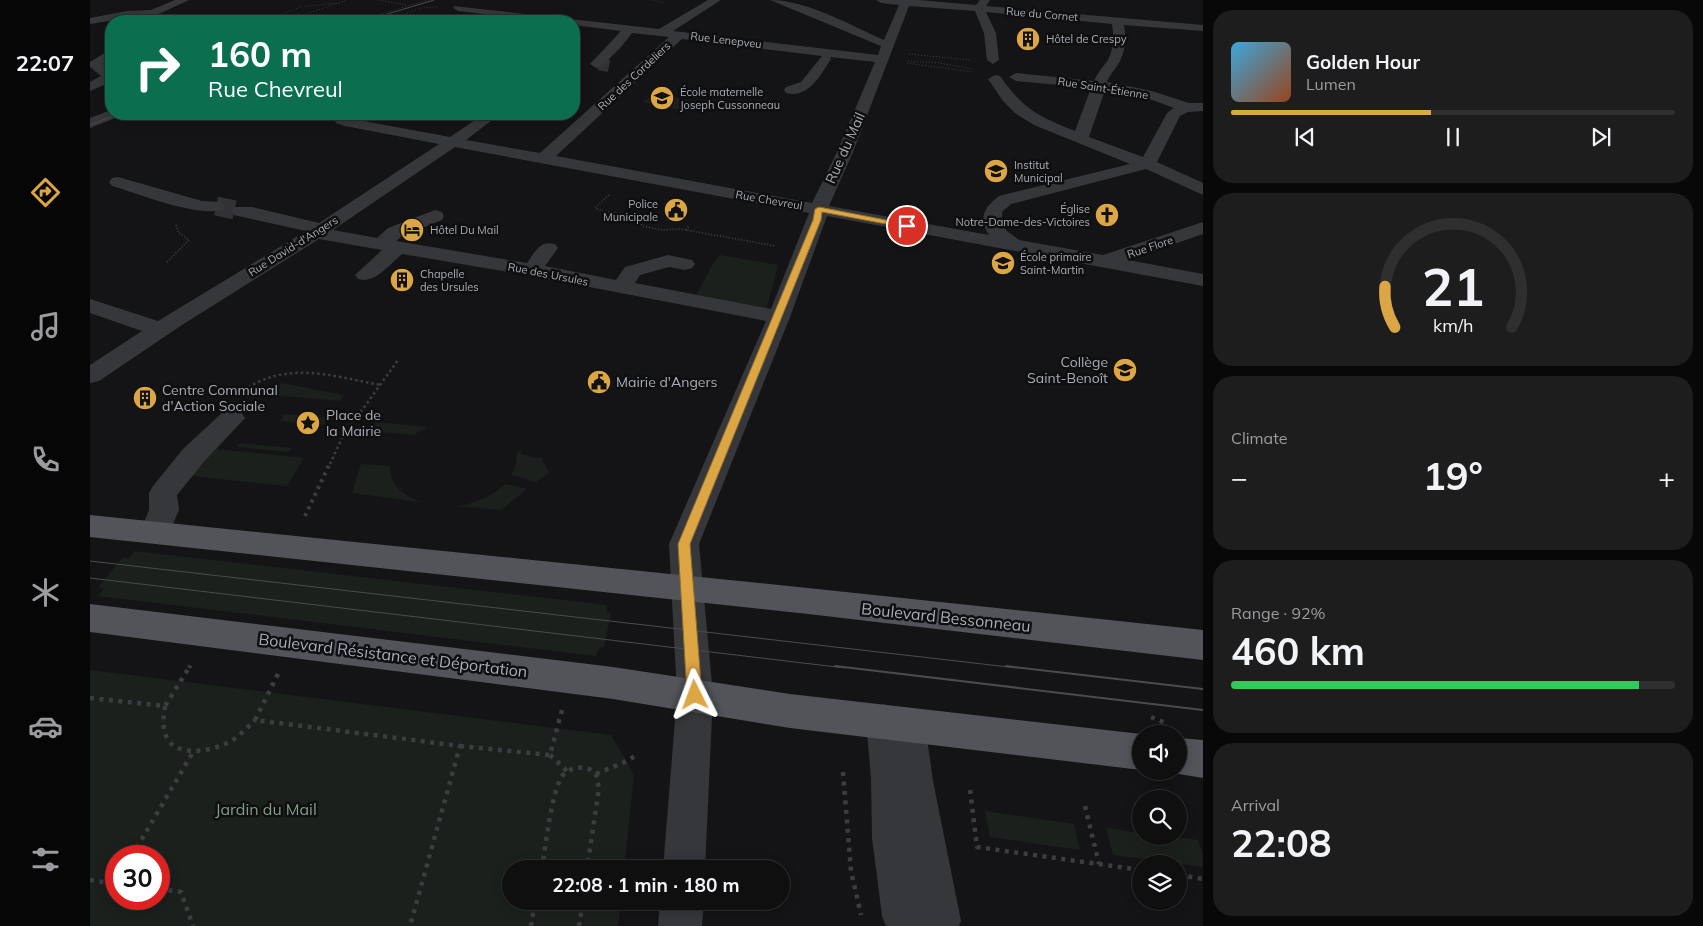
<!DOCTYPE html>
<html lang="en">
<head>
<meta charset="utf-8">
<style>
	:root { --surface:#0f0f10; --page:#1d1d1e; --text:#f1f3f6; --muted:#9b9c9f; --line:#2f2f30; --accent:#dda645 }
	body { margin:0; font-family:Mulish,sans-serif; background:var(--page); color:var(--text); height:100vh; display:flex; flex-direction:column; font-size:19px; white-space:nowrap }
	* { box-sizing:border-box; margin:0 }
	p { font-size:16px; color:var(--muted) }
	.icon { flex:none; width:28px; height:28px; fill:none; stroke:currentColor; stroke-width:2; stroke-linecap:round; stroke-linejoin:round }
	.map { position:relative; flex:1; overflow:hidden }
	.panel { display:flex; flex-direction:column; gap:10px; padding:10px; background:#080809; width:500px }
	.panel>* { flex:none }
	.hud { position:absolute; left:15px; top:15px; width:475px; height:105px; border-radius:20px; box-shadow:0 2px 12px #0003,0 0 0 1px var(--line); background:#0b6e4f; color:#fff; overflow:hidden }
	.tools { position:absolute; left:1042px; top:725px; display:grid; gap:10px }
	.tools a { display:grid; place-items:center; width:55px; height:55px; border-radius:50%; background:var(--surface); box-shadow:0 2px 12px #0003,0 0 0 1px var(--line); font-size:25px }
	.speed { position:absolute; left:15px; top:845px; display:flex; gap:10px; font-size:25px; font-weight:700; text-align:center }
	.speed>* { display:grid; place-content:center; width:65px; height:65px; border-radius:50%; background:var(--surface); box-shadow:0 2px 12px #0003,0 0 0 1px var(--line); line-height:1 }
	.speed .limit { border:8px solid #d22; background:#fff; color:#111 }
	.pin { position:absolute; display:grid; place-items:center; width:42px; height:42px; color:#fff; margin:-21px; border:2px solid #fff; border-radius:50%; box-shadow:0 1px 5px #0007 }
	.me { position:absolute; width:55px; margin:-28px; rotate:357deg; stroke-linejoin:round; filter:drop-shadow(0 0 4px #0008) }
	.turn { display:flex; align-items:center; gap:18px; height:105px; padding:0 20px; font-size:22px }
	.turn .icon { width:65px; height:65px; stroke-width:2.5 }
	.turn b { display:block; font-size:35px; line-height:42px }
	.big { font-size:38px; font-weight:700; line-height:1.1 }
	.panel .tile { flex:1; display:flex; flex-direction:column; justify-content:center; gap:8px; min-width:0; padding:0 18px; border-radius:20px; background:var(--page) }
	.panel .dial { align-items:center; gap:0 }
	.dial svg { height:130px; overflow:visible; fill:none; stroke:var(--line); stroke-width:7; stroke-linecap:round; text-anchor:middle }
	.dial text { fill:var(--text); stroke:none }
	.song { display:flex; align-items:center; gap:15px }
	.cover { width:60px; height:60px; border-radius:8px; background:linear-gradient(135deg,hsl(200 70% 55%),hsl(20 70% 35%)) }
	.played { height:5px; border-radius:2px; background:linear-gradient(90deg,var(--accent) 45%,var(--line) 45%) }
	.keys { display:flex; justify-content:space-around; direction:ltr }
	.heat { display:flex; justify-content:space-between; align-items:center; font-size:28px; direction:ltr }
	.charge { height:8px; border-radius:4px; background:linear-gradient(90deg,#34c759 92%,var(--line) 0) }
	.trip { position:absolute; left:412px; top:860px; width:288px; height:50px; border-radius:25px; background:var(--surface); box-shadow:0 2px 12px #0003,0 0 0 1px var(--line); font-weight:700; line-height:50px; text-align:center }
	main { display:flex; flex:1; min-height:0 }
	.dock { display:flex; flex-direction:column; width:90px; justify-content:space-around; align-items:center; background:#060606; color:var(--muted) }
	.dock .icon { width:35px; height:35px }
	.dock .on { color:var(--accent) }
	.dock b { font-size:22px; color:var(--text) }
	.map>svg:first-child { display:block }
</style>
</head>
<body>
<main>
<nav class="dock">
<b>22:07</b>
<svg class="icon on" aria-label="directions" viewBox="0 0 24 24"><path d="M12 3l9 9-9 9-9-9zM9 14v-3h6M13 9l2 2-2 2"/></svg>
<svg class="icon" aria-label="music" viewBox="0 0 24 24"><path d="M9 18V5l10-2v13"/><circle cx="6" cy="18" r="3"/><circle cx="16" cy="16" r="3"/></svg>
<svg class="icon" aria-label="phone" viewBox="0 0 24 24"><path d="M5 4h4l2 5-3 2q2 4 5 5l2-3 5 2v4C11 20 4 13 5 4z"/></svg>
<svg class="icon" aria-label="climate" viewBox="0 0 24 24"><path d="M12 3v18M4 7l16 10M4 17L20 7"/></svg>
<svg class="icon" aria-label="car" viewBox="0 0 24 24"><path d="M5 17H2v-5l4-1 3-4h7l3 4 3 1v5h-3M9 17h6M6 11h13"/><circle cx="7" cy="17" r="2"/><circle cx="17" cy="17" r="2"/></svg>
<svg class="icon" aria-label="filters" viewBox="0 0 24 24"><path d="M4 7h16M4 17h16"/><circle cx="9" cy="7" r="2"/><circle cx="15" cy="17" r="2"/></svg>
</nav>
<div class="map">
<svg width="1113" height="926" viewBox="0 0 1113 926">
	<rect width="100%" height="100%" fill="#141416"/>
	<g fill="#1b201c" fill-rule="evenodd">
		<path d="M566 93 611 103 598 112 552 102Z"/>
		<path d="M630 255 688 265 676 311 606 296 622 265Z"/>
		<path d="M191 383 254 395 250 401 180 395Z"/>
		<path d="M195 414 239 418 234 425 190 421Z"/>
		<path d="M284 422 338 427 323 435 282 431Z"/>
		<path d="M149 443 202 448 199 452 147 447Z"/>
		<path d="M126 449 214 458 197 486 102 476Z"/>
		<path d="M427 451 432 452 431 454 447 458 451 457 459 473 446 482 421 475 426 464Z"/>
		<path d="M271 464 300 466C299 486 315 496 331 502L262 493Z"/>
		<path d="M415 484 437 489 411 510 367 506C386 503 401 497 415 484Z"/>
		<path d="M44 551 517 605 516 612 521 613 514 647 509 648 506 656 8 596 14 588H8L32 558H39Z"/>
		<path d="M0 670 521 735 544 775 534 869H421V901H531L528 926H0ZM26 856H69V899H26Z"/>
		<path d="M895 811 984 824 990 850 900 837Z"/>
		<path d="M1016 828 1051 833V836H1078L1108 840 1113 854V867L1023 855Z"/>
	</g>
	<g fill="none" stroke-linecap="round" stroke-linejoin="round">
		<path stroke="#323236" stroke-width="12" stroke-dasharray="12 5.5" stroke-linecap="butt" d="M509 64 519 66"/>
		<path stroke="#323236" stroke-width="19" stroke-dasharray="19 9" stroke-linecap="butt" d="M126 206 150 211"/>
		<g stroke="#3c3d41" stroke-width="1" stroke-dasharray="1 2" stroke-linecap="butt">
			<path d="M289 0 316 5"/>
			<path d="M561 0 575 3"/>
			<path d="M272 20 337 0"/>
			<path d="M195 21 182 18 210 7 247 3"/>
			<path d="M195 21 257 0"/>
			<path d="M297 21 331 8 347 7"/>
			<path d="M819 54 880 60"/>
			<path d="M818 61 849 63 883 69"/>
			<path d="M817 63 883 72"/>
		</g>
		<g stroke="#3c3d41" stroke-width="2" stroke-dasharray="1 2" stroke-linecap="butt">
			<path d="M519 195 505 208 513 211 547 215 552 226 573 230 590 229 686 246"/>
			<path d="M596 230 599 226"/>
			<path d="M77 262 99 240 88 232 86 225"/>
		</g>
		<g stroke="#3c3d41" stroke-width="2.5" stroke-dasharray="2.5 3" stroke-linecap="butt">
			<path d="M149 393C196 360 238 375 290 385"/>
			<path d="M240 464 252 438 308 360"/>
		</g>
		<g stroke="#3c3d41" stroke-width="4" stroke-dasharray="3 4.5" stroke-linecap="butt">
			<path d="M215 516 240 463"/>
			<path d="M99 668 101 664"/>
		</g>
		<g stroke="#3c3d41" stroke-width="4.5" stroke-dasharray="4 5.5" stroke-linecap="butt">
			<path d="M188 674 165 720 370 746 320 926"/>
			<path d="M0 698 75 706 100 666"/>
			<path d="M75 706C74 715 72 724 75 733 82 758 117 752 135 744 147 739 156 729 165 720"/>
			<path d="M1061 717 1078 724"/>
			<path d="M370 746 460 755 472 710"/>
			<path d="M460 755 477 771"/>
			<path d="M753 772 761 871 771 915"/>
			<path d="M506 774 537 761 548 754"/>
			<path d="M880 790 887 847 1051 870"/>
			<path d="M995 806 1009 864"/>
			<path d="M42 856 103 752"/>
			<path d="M452 869C455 849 462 788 473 775 481 767 492 766 501 770L506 774 509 788 497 869"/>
			<path d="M1089 875 1113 879"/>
			<path d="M0 880 26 884"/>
			<path d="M69 889 91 892 103 926"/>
			<path d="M441 926 445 901"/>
			<path d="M489 926 493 901"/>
		</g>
		<g fill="#36373a" fill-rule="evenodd">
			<path d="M85 0H99L54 21H40L45 17 0 24V18L37 11 61 10Z"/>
			<path d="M618 0H631L583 31 788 55 791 46 680 0C717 0 760 25 794 40L809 5 791 3 786 0H828L886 5 890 0H900L896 6 1113 25V31L1034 25C1036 37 1036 49 1030 61 1026 69 1020 74 1017 82L1062 91 1099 103H1113V111L1098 112 1090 116 1067 162 1113 183V195L1056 169 921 204 912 212V224L917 231 929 240 1013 255 1113 222V234L1038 260 1113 274V286L737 216 700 317 609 544 623 695 615 869H573L587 695 579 544 676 321 442 276 312 254C299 265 285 284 268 279L265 275 292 250 229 239 92 325 9 381 0 383V365L52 331 0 313V299L68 321 216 231 144 215 141 211 144 207H162L229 223 349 144 255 126 246 123 242 114H256L257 117 263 119 360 137 394 114H410L376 140 450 153 579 37 542 33 531 47 511 67 506 68 500 64 531 31 484 25V21H455L368 11 363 8 364 6 569 29ZM819 6 885 11 894 33 897 60 903 64 909 60 906 33 896 12 1022 24C1024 36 1024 48 1018 60 1013 67 1008 72 1004 81L926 73 919 77 926 81 1001 88 985 131C948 116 933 109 910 76L905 75 898 79 913 101 925 113 944 125 1040 164 909 196C894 207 888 219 899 235L739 206 763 152ZM592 39 732 56 711 82 696 87 694 90 696 93C719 99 731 74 741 59L740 57 785 62 747 152 722 203 466 156ZM1015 90 1054 97 1084 108 1077 113 1053 157 999 137ZM365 147 719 213 681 309 545 283 550 275 579 267 595 270 602 268 605 264 602 260 578 255 535 267 526 280 455 266 468 248 465 244C450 240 445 252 437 263L306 241 312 236 352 220 354 216 352 212 345 210 298 228 287 238 243 230Z"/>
			<path d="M21 49V59L13 64 21 71V82L0 91V82L11 76 0 67V62Z"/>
			<path d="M21 110V114H30L28 117 0 128V118Z"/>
			<path d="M28 177 112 201 132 202 135 206 132 210C105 217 50 194 22 186L19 182 22 178Z"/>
			<path d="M142 410 151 412 155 418 113 463 87 495 89 510 76 540 65 543 54 540 50 532 59 510V493L63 486 93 449 133 412Z"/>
			<path d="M794 704 808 710 816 707 829 712 835 724 843 781 871 921 869 926H796L792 916 782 838 781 778 776 721 781 709Z"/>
			<path d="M570 901H614L612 926H568Z"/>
		</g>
		<g fill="#525459" fill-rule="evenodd">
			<path d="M0 515 718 588 1113 630V660L718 614 0 537Z"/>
			<path d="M0 604 523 667 700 694 1051 734V770L700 728 523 699 0 632Z"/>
			<path d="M1089 738 1113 740V778L1089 774 1081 771H1089Z"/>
		</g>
		<g stroke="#494b4f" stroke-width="1">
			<path d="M274 21 344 0"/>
			<path d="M0 125 28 114"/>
			<path d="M0 561 927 668"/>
			<path d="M0 578 755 668"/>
		</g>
		<g stroke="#494b4f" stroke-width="2">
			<path d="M745 666 1113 710"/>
			<path d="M916 666 1113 689"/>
		</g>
	</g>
	<path fill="#dda645" stroke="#906c2d" d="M729 207 817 224 821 226 817 228 732 212 731 220 600 544 612 695 610 700 605 702 599 700 597 695 588 544 723 220 725 209Z"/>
	<defs>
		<g id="building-disc" transform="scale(1.25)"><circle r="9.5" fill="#dda645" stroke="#0f0f11"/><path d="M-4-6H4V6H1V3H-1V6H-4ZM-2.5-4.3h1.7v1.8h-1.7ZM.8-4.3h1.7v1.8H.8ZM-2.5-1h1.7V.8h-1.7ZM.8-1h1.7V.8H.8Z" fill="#111"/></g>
		<g id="school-disc" transform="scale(1.25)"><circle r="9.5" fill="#dda645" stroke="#0f0f11"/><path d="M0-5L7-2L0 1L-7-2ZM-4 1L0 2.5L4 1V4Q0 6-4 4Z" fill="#111"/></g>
		<g id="university-disc" transform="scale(1.25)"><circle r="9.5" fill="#dda645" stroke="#0f0f11"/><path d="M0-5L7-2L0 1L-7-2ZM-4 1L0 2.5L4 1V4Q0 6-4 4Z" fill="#111"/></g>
		<g id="civic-disc" transform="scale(1.25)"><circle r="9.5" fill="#dda645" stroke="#0f0f11"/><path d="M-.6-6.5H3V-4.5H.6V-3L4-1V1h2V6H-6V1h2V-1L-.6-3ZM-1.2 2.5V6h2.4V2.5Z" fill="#111"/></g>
		<g id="church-disc" transform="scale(1.25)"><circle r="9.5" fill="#dda645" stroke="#0f0f11"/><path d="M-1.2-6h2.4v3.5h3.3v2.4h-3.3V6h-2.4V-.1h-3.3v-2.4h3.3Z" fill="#111"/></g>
		<g id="hotel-disc" transform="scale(1.25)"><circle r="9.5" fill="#dda645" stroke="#0f0f11"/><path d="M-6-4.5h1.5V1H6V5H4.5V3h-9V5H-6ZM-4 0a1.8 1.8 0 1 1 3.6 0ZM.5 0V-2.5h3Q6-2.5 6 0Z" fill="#111"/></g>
		<g id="sight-disc" transform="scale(1.25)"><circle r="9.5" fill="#dda645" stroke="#0f0f11"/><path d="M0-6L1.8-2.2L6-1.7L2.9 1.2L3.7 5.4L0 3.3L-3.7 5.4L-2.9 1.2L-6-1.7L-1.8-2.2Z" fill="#111"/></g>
	</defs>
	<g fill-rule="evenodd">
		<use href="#building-disc" x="938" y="39"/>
		<use href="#school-disc" x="572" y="98"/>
		<use href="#university-disc" x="906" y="171"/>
		<use href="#civic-disc" x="586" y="210"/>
		<use href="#church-disc" x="1017" y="215"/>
		<use href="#hotel-disc" x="322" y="230"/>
		<use href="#school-disc" x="913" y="263"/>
		<use href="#building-disc" x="312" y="280"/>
		<use href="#school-disc" x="1035" y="370"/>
		<use href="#civic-disc" x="509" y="382"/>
		<use href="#building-disc" x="55" y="398"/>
		<use href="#sight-disc" x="218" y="423"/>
	</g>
	<g text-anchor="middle" stroke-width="5" stroke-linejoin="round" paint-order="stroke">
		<g font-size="11" fill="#a8acb4" stroke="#0f0f11">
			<text transform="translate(952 14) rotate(5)" y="4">Rue du Cornet</text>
			<text transform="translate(636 40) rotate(7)" y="4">Rue Lenepveu</text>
			<text transform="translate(544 76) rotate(-43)" y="4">Rue des Cordeliers</text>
			<text transform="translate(1013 88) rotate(9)" y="4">Rue Saint-Étienne</text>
			<text transform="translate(679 200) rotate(10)" y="4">Rue Chevreul</text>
			<text transform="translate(203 246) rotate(-32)" y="4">Rue David-d'Angers</text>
			<text transform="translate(1060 247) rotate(-19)" y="4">Rue Flore</text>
			<text transform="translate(458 274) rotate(11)" y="4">Rue des Ursules</text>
		</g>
		<g font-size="11" fill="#a8acb4" stroke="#0f0f11" text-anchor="start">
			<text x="956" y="43">Hôtel de Crespy</text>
			<text x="590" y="96">École maternelle<tspan x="590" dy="13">Joseph Cussonneau</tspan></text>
			<text x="924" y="169">Institut<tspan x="924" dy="13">Municipal</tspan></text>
			<text x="568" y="208" text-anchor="end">Police<tspan x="568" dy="13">Municipale</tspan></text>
			<text x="1000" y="213" text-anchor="end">Église<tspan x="1000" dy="13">Notre-Dame-des-Victoires</tspan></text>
			<text x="340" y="234">Hôtel Du Mail</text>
			<text x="930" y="261">École primaire<tspan x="930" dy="13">Saint-Martin</tspan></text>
			<text x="330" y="278">Chapelle<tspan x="330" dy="13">des Ursules</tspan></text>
		</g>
		<g font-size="14" fill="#a8acb4" stroke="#0f0f11">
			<text transform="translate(755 148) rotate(-66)" y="5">Rue du Mail</text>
		</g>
		<g font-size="14" fill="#a8acb4" stroke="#0f0f11" text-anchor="start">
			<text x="1018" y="367" text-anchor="end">Collège<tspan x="1018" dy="16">Saint-Benoît</tspan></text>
			<text x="526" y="387">Mairie d'Angers</text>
			<text x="72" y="395">Centre Communal<tspan x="72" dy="16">d'Action Sociale</tspan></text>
			<text x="236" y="420">Place de<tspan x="236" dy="16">la Mairie</tspan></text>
		</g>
		<g font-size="16" fill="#a8acb4" stroke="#0f0f11">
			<text transform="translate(856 617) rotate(6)" y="6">Boulevard Bessonneau</text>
			<text transform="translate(303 655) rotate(7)" y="6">Boulevard Résistance et Déportation</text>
		</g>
		<g font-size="16" fill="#819d82" stroke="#0f0f11">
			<text x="176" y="815">Jardin du Mail</text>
		</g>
	</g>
</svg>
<div class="tools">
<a><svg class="icon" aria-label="sound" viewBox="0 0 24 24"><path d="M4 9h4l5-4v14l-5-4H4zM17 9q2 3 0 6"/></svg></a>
<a><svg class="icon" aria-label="search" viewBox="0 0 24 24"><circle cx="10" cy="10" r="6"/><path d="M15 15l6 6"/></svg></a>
<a><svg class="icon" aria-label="layers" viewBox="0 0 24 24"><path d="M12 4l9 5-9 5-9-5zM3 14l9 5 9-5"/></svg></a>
</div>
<div class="speed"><div class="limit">30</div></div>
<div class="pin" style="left:817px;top:226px;background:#d93025"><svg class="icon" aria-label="arrive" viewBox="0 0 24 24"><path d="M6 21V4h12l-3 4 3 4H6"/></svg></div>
<svg class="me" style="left:605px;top:695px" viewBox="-20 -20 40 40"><path d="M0-17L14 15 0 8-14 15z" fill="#dda645" stroke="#fff" stroke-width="4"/></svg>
<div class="trip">22:08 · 1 min · 180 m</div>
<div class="hud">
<div class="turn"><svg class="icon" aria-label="right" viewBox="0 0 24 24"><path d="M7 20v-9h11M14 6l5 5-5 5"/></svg><div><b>160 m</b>Rue Chevreul</div></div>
</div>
</div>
<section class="panel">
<div class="tile">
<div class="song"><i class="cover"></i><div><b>Golden Hour</b><p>Lumen</p></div></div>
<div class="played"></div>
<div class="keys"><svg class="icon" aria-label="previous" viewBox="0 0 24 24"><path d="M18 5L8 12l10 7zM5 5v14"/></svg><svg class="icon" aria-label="pause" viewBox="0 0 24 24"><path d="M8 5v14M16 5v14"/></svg><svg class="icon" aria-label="next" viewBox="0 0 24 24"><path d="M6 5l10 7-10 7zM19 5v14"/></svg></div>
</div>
<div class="tile dial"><svg viewBox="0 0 100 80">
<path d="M14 69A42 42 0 1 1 86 69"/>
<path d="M14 69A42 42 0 0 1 8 44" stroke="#dda645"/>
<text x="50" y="56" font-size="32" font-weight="700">21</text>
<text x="50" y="72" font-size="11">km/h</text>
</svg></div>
<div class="tile"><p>Climate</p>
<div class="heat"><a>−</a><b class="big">19°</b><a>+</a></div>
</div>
<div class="tile"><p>Range · 92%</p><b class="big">460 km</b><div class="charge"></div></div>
<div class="tile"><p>Arrival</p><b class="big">22:08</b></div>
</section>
</main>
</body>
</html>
